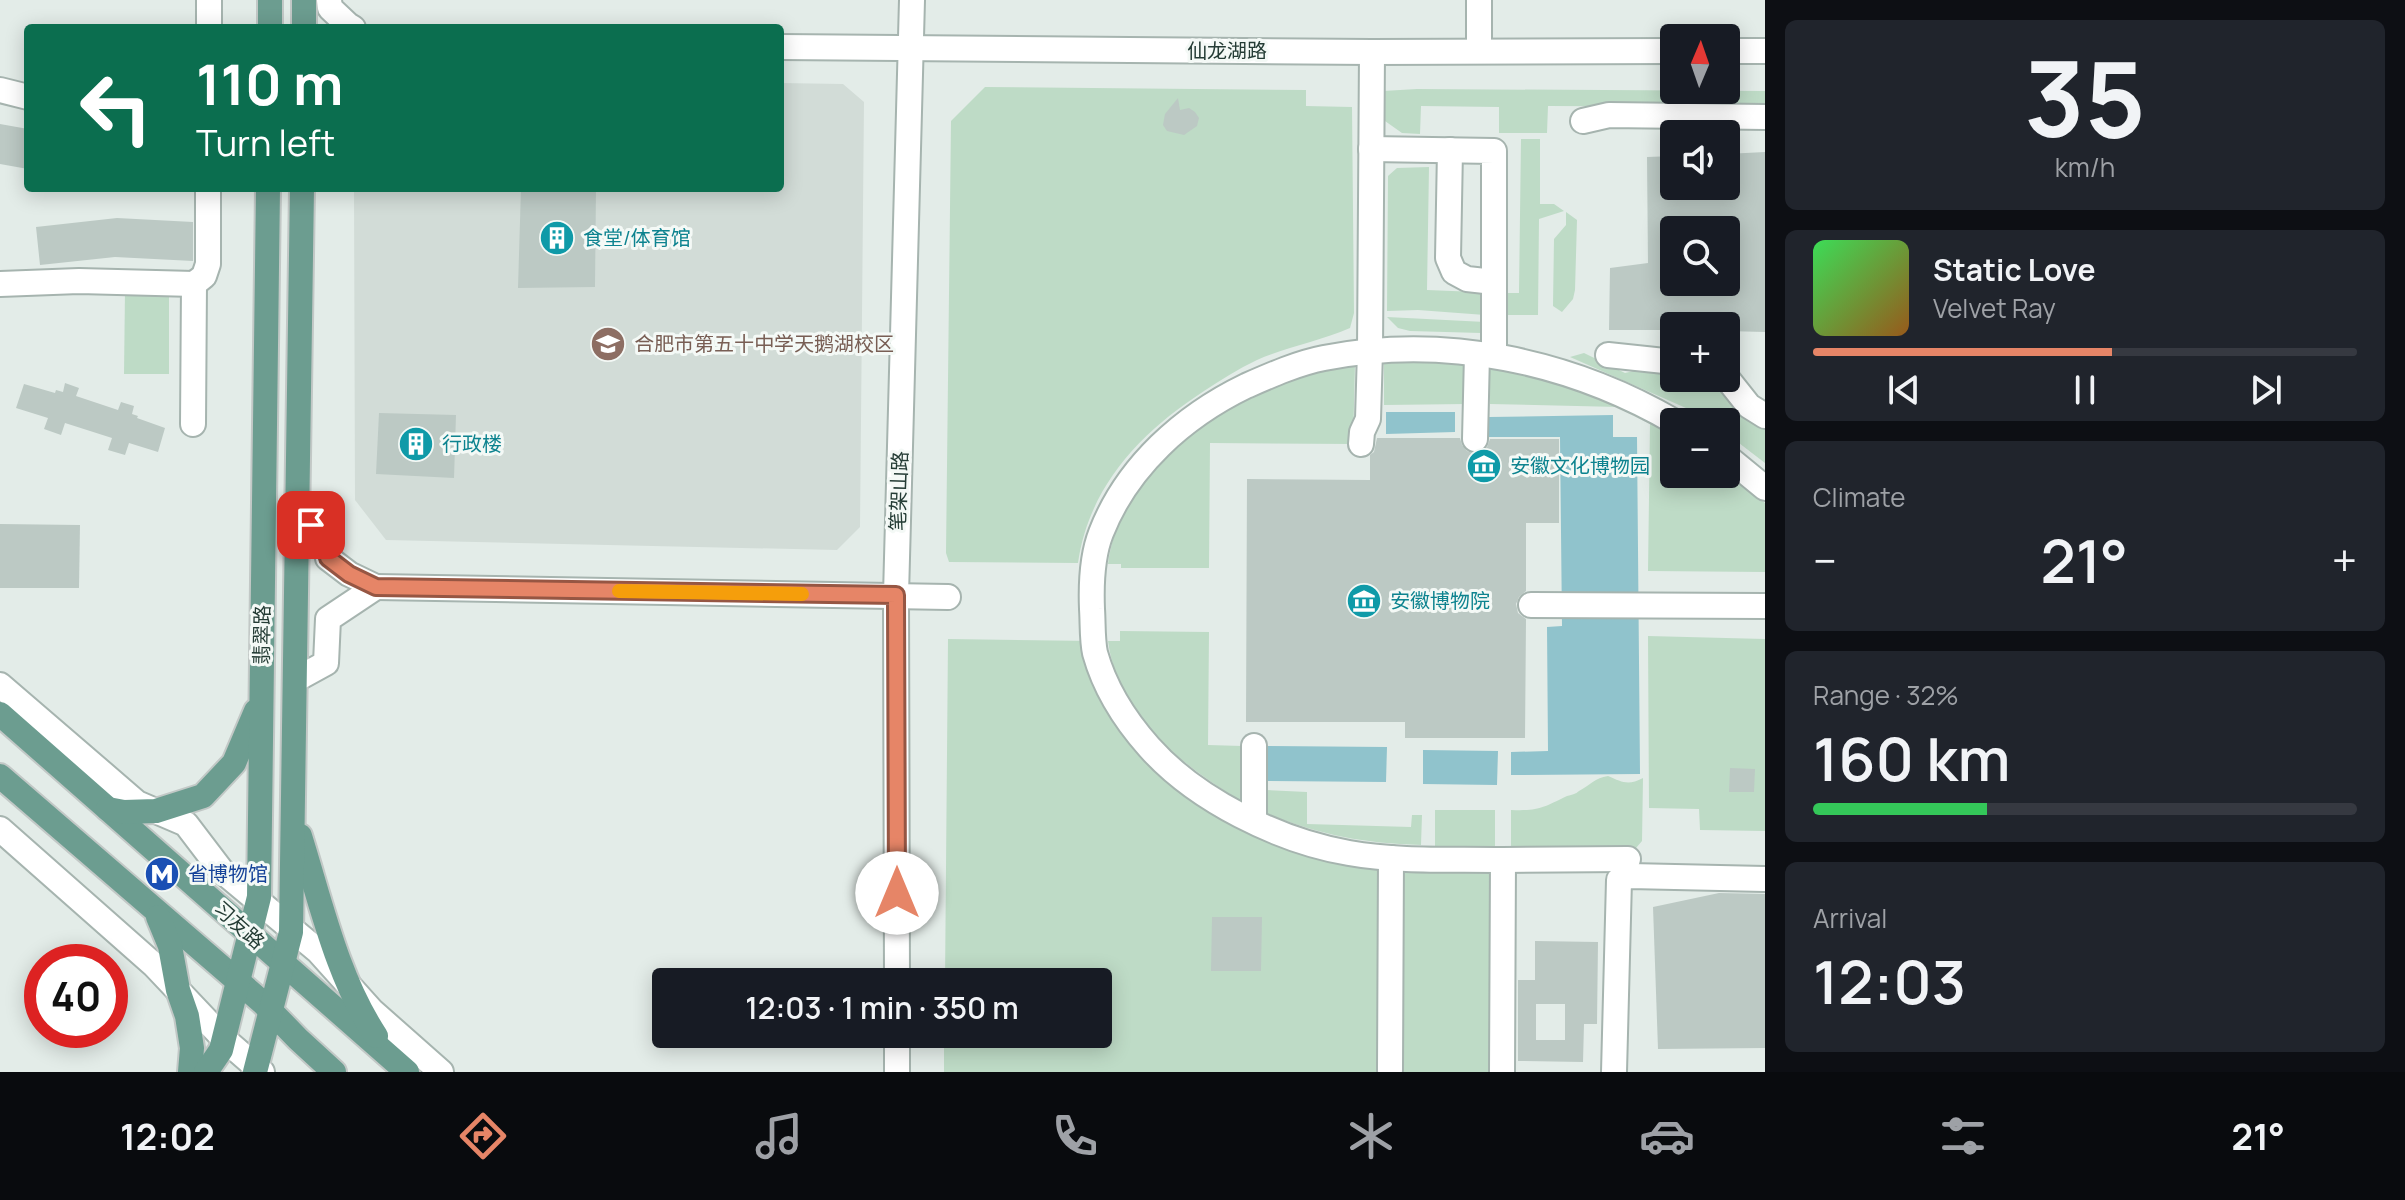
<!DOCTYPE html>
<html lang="en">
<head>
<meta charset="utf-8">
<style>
	:root { --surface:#171b24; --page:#20242c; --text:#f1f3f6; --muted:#9ea1a6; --line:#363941; --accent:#e68567 }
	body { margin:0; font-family:Manrope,"Noto Sans SC",sans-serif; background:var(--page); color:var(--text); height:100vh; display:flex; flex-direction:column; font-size:30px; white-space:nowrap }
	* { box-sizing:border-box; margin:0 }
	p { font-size:26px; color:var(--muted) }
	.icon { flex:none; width:44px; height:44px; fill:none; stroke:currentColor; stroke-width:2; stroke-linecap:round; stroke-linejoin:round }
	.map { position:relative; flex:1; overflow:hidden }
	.drawer { display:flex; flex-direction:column; gap:20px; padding:20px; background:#0d0f14; width:640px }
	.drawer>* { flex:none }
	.hud { position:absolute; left:24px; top:24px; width:760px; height:168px; border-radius:8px; box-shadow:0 4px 20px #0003; background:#0b6e4f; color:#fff; overflow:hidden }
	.needle { width:52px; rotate:2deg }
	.fabs { position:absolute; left:1660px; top:24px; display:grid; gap:16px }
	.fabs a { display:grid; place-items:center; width:80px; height:80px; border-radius:8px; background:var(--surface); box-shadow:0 4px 20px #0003; font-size:40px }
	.speed { position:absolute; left:24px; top:944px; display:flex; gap:16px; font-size:40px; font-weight:700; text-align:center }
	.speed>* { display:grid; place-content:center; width:104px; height:104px; border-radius:50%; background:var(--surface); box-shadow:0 4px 20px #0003; line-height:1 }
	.speed .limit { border:12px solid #d22; background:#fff; color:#111 }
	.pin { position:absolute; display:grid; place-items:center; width:68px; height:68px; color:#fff; margin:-34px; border-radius:16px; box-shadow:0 4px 12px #0006 }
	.me { position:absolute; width:88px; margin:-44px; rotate:0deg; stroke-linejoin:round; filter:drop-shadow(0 0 6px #0008) }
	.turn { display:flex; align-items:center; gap:28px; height:168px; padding:0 40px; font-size:36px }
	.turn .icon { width:104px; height:104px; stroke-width:2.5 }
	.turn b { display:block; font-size:56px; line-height:68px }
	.big { font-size:60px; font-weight:600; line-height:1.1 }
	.drawer .widget { flex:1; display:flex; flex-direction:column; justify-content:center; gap:12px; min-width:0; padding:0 28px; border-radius:12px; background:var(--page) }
	.drawer .dial { align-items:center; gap:0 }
	.dial b { font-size:104px; line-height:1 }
	.song { display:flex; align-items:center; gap:24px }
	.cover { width:96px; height:96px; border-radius:12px; background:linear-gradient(135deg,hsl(130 70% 55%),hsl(30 70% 35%)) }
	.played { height:8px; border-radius:4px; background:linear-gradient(90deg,var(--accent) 55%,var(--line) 55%) }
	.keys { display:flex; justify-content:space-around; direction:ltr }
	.heat { display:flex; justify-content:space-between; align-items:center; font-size:44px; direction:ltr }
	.charge { height:12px; border-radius:6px; background:linear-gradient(90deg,#34c759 32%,var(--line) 0) }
	.trip { position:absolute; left:652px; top:968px; width:460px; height:80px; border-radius:8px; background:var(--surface); box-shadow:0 4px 20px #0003; font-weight:600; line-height:80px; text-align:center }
	.tab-bar { display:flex; height:128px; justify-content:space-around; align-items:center; background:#090b0e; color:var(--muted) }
	.tab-bar .icon { width:56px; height:56px }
	.tab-bar .current { color:var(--accent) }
	.tab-bar b { font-size:36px; color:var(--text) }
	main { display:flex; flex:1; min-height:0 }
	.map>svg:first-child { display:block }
</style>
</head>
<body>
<main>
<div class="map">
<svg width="1765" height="1072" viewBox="0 0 1765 1072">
	<rect width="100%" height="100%" fill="#e3ece8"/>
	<path fill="#d2dcd7" d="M780 83 843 84 864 102 860 527 837 550 386 540 355 500 354 188H780Z"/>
	<g fill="#bedbc6">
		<path d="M985 87 1306 90V106L1352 107 1354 313 1350 328C1320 341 1287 347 1257 360 1238 369 1221 380 1204 391 1141 432 1089 486 1078 563L949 562 946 553 951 121Z"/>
		<path d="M1417 89 1765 91V107L1548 106 1547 133H1499V107L1421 106 1420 134 1402 133 1385 121 1383 112V91Z"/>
		<path d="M1521 139H1540V204H1554L1564 211 1539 219 1538 315H1508L1502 310V293H1519Z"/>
		<path d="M1429 167 1427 290 1477 292 1485 298V315L1418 310 1387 311 1388 176 1397 168Z"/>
		<path d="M1566 212 1577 220 1575 290 1573 299 1562 312 1553 306 1554 239 1566 225Z"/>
		<path d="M125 291 169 292V374H124Z"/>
		<path d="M1387 317 1485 322V329L1481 333 1410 331 1398 328Z"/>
		<path d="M1584 353 1625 373 1654 366 1674 370V378H1708L1722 381 1765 426V463L1726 433V422H1710L1695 412 1570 357Z"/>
		<path d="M1407 357 1463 363 1466 372V404L1384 405V361Z"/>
		<path d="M1355 365 1353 444 1210 443 1209 568H1121V564H1108C1119 477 1201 415 1277 384 1302 374 1329 370 1355 365Z"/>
		<path d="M1490 365C1534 376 1578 386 1619 407L1490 404Z"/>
		<path d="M1650 424 1656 425 1674 436V474L1726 473 1765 503V572L1648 571Z"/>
		<path d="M1120 631 1209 632 1208 745 1242 746V802C1182 765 1118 717 1108 641H1120Z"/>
		<path d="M1648 636 1765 639V831L1700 830 1699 809 1649 808Z"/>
		<path d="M948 639 1093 641 1114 700 1206 796 1349 853 1503 860 1492 1072H944V1034H1098V982H945Z"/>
		<path d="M1608 776C1622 782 1628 786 1643 778L1642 841 1636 848H1511V810C1539 811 1542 808 1567 796 1571 795 1576 794 1579 791 1590 785 1595 778 1608 776Z"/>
		<path d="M1265 790 1307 792V824L1411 827 1412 815H1422L1421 845C1360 843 1322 835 1264 813Z"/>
		<rect x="1435" y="810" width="60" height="37"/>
	</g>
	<g fill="#90c3cc">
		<path d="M1386 412H1455V432L1386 434Z"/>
		<path d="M1613 415V437H1637L1640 774 1511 775V752L1548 751 1547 627 1562 626 1560 437H1489V417Z"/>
		<path d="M1268 746 1387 747 1386 782 1267 781Z"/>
		<path d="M1423 750 1498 751 1497 785 1423 784Z"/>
	</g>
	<g fill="#bcc9c4" fill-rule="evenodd">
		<path d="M1178 98 1180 110 1189 108 1195 112 1199 118 1197 126 1184 135 1167 131 1163 125 1165 114Z"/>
		<path d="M0 124 28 129V169L0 164Z"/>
		<path d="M1765 152V332L1726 331V326H1674V330H1609L1610 268 1648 263 1647 157 1674 156V186H1726V154ZM1674 230H1726V282H1674Z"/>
		<path d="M521 188H596L595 287 518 288Z"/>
		<path d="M117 218 193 222V261L115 257 40 265 36 227Z"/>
		<path d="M65 383 79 388 76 396 118 410 121 402 134 406 132 414 138 416 137 418 165 428 158 452 129 443 125 455 108 450 112 438 65 423 61 435 44 429 48 418 16 408 24 384 55 393 56 390 63 392Z"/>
		<path d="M379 413 456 415 454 478 376 474Z"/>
		<path d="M1377 438H1460L1462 445 1467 451 1475 454 1487 447 1490 439H1559V523H1526V591L1519 597 1516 604 1518 613 1526 619 1525 738H1405V722H1246L1247 479 1370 480V455L1374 452Z"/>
		<path d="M0 524 80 525 79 588H0Z"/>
		<path d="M1730 768 1755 769 1754 792H1729Z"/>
		<path d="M1719 893 1765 894V1048L1658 1049 1653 907Z"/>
		<path d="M1212 917H1262L1261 971H1211Z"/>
		<path d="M1535 941 1598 942 1597 1024H1584L1583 1062 1518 1061V980H1535ZM1536 1004H1565V1040H1536Z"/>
	</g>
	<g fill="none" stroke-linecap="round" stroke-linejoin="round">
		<g stroke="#a6b4af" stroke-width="28">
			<g id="minor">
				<path d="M329 0 330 8 348 25 353 28"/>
				<path d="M209 28V0"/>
				<path d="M780 47 1372 52 1674 51"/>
				<path d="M1479 50V0"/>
				<path d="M1726 51H1765"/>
				<path d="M0 90 28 97"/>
				<path d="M1583 121 1609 115 1765 117"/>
				<path d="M1371 149 1494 151V355"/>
				<path d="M1450 150 1448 258 1454 272 1467 279 1494 282"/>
				<path d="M0 284 79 281 194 284 204 276 208 264V188"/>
				<path d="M1608 355 1674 362"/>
				<path d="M1726 377 1749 406 1765 416"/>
				<path d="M193 424 194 284"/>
				<path d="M1475 439 1477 354"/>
				<path d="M1361 444 1362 432 1368 419 1370 351 1372 52"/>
				<path d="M1726 456 1765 488"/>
				<path d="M376 587 948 597"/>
				<path d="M1531 605 1765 606"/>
				<path d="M295 680 326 663 328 619 376 587 349 574 328 558 326 541 297 510"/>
				<path d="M0 685 137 803 186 824 221 870 318 951 372 1011 441 1072"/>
				<path d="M1254 746V821"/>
				<path d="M0 829 154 965 224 1039 262 1072"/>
				<path d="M1503 860 1628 859"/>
				<path d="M897 982 896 595 912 0"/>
				<path d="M897 1034V1072"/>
				<path d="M1390 1070 1391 858"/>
				<path d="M1502 1072 1503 860C1452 859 1399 862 1349 853 1279 841 1196 800 1149 747 1125 720 1105 689 1095 653 1092 639 1093 623 1092 609 1091 584 1092 556 1101 533 1127 466 1184 416 1246 386 1271 375 1298 363 1324 358 1445 334 1570 361 1675 422"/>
				<path d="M1614 1072 1619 880 1630 876 1765 879"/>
			</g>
		</g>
		<g stroke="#c2c8c6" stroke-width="28">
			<g id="major">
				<path d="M270 28V0"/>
				<path d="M304 28V0"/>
				<path d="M0 714 407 1072"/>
				<path d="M0 776 263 1003 298 1039 334 1072"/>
				<path d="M108 809 124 812 156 811 203 796 234 763 256 711"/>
				<path d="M300 836C321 903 337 977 376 1036"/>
				<path d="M158 917 170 946 178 990 187 1016 192 1048 190 1072"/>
				<path d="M206 1072 221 1050 259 897 268 188"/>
				<path d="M255 1072 291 932 302 188"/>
			</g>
		</g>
		<use href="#minor" stroke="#fff" stroke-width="24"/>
		<use href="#major" stroke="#6c9d90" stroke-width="24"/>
	</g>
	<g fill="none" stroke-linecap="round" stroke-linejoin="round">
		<g stroke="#965643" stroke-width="20">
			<path id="route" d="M311 525 326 541 328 558 349 574 376 587 896 595 897 893"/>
		</g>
		<use href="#route" stroke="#e68567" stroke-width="14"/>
		<path stroke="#f59e0b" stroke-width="14" d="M619 591 802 594"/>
	</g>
	<defs>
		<g id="building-disc" transform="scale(1.8)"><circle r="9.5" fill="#0f9aa8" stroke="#f4f9f6"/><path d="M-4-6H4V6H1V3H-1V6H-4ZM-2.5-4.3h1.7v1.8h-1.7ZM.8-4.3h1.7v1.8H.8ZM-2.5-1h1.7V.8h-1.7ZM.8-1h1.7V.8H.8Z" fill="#fff"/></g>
		<g id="school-disc" transform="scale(1.8)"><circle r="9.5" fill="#8d6e63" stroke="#f4f9f6"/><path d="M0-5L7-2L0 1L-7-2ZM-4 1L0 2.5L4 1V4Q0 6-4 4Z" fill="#fff"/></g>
		<g id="museum-disc" transform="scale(1.8)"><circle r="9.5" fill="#0f9aa8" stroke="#f4f9f6"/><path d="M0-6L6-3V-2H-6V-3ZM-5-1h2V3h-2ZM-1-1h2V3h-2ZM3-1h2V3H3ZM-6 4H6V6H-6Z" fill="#fff"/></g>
		<g id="metro-disc" transform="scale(1.8)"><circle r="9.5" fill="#1a4fb4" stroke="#f4f9f6"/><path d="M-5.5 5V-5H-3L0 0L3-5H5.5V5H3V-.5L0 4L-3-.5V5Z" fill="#fff"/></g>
	</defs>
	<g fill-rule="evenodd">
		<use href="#building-disc" x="557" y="238"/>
		<use href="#school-disc" x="608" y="344"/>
		<use href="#building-disc" x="416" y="444"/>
		<use href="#museum-disc" x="1484" y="466"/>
		<use href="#museum-disc" x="1364" y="601"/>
		<use href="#metro-disc" x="162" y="874"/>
	</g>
	<g text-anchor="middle" stroke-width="6" stroke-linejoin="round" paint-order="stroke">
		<g font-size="20" fill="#243c35" stroke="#f4f9f6">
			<text x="1227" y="58">仙龙湖路</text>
			<text transform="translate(899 491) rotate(-88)" y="7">笔架山路</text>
			<text transform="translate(262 635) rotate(-89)" y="7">翡翠路</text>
			<text transform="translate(239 925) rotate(42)" y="7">习友路</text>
		</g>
		<g font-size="20" fill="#0d838f" stroke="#f4f9f6" text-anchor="start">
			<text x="583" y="245">食堂/体育馆</text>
			<text x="442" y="451">行政楼</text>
			<text x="1510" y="473">安徽文化博物园</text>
			<text x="1390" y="608">安徽博物院</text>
		</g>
		<g font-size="20" fill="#785e54" stroke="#f4f9f6" text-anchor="start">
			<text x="634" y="351">合肥市第五十中学天鹅湖校区</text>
		</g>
		<g font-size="20" fill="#164399" stroke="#f4f9f6" text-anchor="start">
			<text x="188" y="881">省博物馆</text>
		</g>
	</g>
</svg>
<div class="fabs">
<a><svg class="needle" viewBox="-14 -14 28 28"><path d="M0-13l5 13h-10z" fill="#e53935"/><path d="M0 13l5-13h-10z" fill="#9ea1a6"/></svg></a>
<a><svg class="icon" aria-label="sound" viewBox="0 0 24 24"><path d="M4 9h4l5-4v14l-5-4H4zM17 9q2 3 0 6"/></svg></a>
<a><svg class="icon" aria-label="search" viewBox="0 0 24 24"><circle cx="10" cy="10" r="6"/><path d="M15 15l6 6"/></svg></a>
<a>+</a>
<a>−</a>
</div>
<div class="speed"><div class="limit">40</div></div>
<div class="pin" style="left:311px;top:525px;background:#d93025"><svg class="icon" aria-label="arrive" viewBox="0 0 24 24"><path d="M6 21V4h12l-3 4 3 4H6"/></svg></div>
<svg class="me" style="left:897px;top:893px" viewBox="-20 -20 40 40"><circle r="19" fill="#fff"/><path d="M0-13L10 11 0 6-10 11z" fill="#e68567"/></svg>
<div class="trip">12:03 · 1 min · 350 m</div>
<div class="hud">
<div class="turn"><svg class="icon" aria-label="left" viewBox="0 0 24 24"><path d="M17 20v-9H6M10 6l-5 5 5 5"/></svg><div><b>110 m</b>Turn left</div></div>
</div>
</div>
<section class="drawer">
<div class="widget dial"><b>35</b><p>km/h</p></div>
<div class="widget">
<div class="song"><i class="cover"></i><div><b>Static Love</b><p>Velvet Ray</p></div></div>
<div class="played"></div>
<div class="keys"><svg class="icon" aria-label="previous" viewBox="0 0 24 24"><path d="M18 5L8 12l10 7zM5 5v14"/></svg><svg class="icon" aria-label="pause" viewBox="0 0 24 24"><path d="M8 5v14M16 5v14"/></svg><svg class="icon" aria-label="next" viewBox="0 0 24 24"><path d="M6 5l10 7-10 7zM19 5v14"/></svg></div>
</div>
<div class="widget"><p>Climate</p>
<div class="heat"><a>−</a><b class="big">21°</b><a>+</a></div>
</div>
<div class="widget"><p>Range · 32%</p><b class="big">160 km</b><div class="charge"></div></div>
<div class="widget"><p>Arrival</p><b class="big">12:03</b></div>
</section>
</main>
<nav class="tab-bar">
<b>12:02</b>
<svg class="icon current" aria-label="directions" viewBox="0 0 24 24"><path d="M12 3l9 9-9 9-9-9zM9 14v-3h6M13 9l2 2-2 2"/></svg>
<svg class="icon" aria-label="music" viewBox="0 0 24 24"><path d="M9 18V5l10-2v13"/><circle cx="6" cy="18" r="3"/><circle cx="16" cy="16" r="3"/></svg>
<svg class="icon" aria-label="phone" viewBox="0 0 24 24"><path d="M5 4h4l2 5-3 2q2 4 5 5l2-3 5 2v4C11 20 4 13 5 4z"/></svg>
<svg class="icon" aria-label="climate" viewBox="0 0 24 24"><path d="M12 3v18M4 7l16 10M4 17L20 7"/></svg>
<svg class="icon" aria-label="car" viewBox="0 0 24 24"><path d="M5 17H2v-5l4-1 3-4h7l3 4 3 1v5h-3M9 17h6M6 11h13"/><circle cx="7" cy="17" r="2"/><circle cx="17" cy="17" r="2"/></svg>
<svg class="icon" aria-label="filters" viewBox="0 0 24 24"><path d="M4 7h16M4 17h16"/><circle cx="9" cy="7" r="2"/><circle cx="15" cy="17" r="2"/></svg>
<b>21°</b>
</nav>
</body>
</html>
